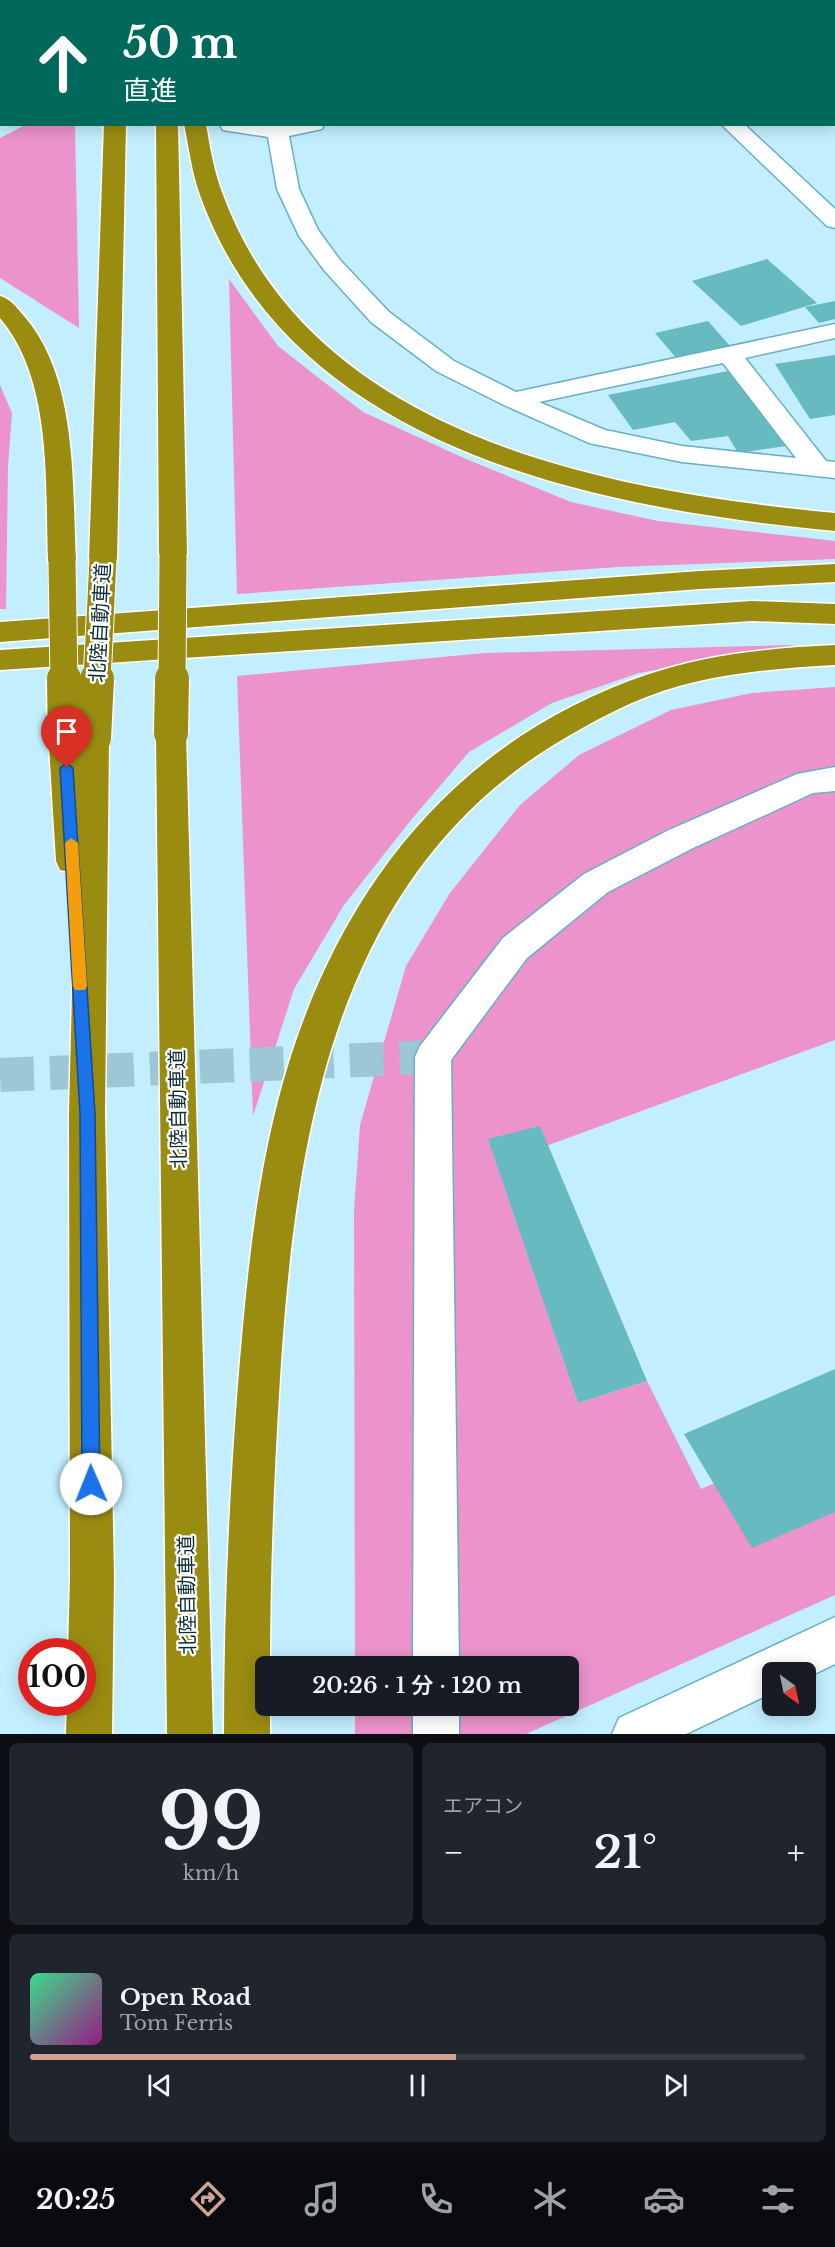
<!DOCTYPE html>
<html lang="ja">
<head>
<meta charset="utf-8">
<style>
	:root { --surface:#171b24; --page:#20242c; --text:#f1f3f6; --muted:#9ea1a6; --line:#363941; --accent:#cea28e }
	body { margin:0; font-family:"Libre Baskerville","Noto Sans JP",serif; background:var(--page); color:var(--text); height:100vh; display:flex; flex-direction:column; font-size:22px; white-space:nowrap }
	* { box-sizing:border-box; margin:0 }
	p { font-size:20px; color:var(--muted) }
	.icon { flex:none; width:33px; height:33px; fill:none; stroke:currentColor; stroke-width:2; stroke-linecap:round; stroke-linejoin:round }
	.map { position:relative; height:1734px; overflow:hidden }
	.details { display:flex; flex-direction:column; gap:9px; padding:9px; background:#0d0f14; flex:1 }
	.details>* { flex:none }
	.guide { position:absolute; left:0px; top:0px; width:836px; height:126px; box-shadow:0 3px 15px #0003; background:#00695c; color:#fff; overflow:hidden }
	.needle { width:39px; rotate:147deg }
	.fabs { position:absolute; left:762px; top:1662px; display:grid; gap:12px }
	.fabs a { display:grid; place-items:center; width:54px; height:54px; border-radius:9px; background:var(--surface); box-shadow:0 3px 15px #0003; font-size:30px }
	.speed { position:absolute; left:18px; top:1638px; display:flex; gap:12px; font-size:30px; font-weight:700; text-align:center }
	.speed>* { display:grid; place-content:center; width:78px; height:78px; border-radius:50%; background:var(--surface); box-shadow:0 3px 15px #0003; line-height:1 }
	.speed .limit { border:9px solid #d22; background:#fff; color:#111 }
	.pin { position:absolute; display:grid; place-items:center; width:51px; height:51px; color:#fff; margin:-62px -26px; border-radius:50% 50% 50% 0; rotate:-45deg; box-shadow:0 0 6px #0007 }
	.pin .icon { rotate:45deg }
	.me { position:absolute; width:66px; margin:-33px; rotate:359deg; stroke-linejoin:round; filter:drop-shadow(0 0 4px #0008) }
	.turn { display:flex; align-items:center; gap:21px; height:126px; padding:0 24px; font-size:27px }
	.turn .icon { width:78px; height:78px; stroke-width:2.5 }
	.turn b { display:block; font-size:42px; line-height:51px }
	.big { font-size:45px; font-weight:600; line-height:1.1 }
	.details .tile { flex:1; display:flex; flex-direction:column; justify-content:center; gap:9px; min-width:0; padding:0 21px; border-radius:9px; background:var(--page) }
	.details .dial { align-items:center; gap:0 }
	.dial b { font-size:78px; line-height:1 }
	.song { display:flex; align-items:center; gap:18px }
	.cover { width:72px; height:72px; border-radius:9px; background:linear-gradient(135deg,hsl(150 70% 55%),hsl(310 70% 35%)) }
	.played { height:6px; border-radius:3px; background:linear-gradient(90deg,var(--accent) 55%,var(--line) 55%) }
	.keys { display:flex; justify-content:space-around; direction:ltr }
	.heat { display:flex; justify-content:space-between; align-items:center; font-size:33px; direction:ltr }
	.details .tiles { flex:1; display:grid; gap:9px; grid-template-columns:1fr 1fr }
	.tile:last-child { grid-column:span 2 }
	.trip { position:absolute; left:255px; top:1656px; width:324px; height:60px; border-radius:9px; background:var(--surface); box-shadow:0 3px 15px #0003; font-weight:600; line-height:60px; text-align:center }
	.dock { display:flex; height:96px; justify-content:space-around; align-items:center; background:#090b0e; color:var(--muted) }
	.dock .icon { width:42px; height:42px }
	.dock .active { color:var(--accent) }
	.dock b { font-size:27px; color:var(--text) }
	.map>svg:first-child { display:block }
</style>
</head>
<body>
<div class="map">
<svg width="835" height="1734" viewBox="0 0 835 1734">
	<rect width="100%" height="100%" fill="#c3eefd"/>
	<g fill="#ec93cc">
		<path d="M25 125H75L79 328 0 278V138Z"/>
		<path d="M229 279 278 346 320 379 363 412 466 459 571 502 658 521 835 541V559L618 567 237 594Z"/>
		<path d="M0 385 12 413 8 466 6 609H0Z"/>
		<path d="M795 645 639 673 552 703 469 752 411 820 344 905 294 989 253 1116 237 676 485 653Z"/>
		<path d="M835 687V1040L497 1164 578 1403 647 1381 701 1489 835 1431V1595L526 1734H355V1706H568V1666H355L354 1211 360 1125 406 966 450 893 520 805 579 755 671 710 752 693Z"/>
	</g>
	<g fill="#66bac0">
		<path d="M767 259 817 303 741 326 692 281Z"/>
		<path d="M835 301V319L819 323 805 307Z"/>
		<path d="M708 321 730 346 677 359 655 333Z"/>
		<path d="M835 355V415L810 419 775 364Z"/>
		<path d="M733 370 786 446 738 453 728 436 691 441 675 422 633 430 608 395Z"/>
		<path d="M540 1126 647 1381 578 1403 488 1139Z"/>
		<path d="M835 1369V1512L752 1548 684 1434Z"/>
	</g>
	<g fill="none" stroke-linecap="round" stroke-linejoin="round">
		<path stroke="#9ec7d5" stroke-width="34" stroke-dasharray="34 16" stroke-linecap="butt" d="M0 1075 433 1057"/>
		<g stroke="#65b0c8" stroke-width="3">
			<g id="minor">
				<path d="M1 0H21L2 2V4Z"/>
				<rect x="247" y="0" width="20" height="2"/>
				<path d="M572 0H592V2H573Z"/>
				<rect x="834" y="17" width="1" height="12"/>
				<path d="M2 18V33H0V19Z"/>
				<path d="M324 124 322 129 289 136 299 189 318 230 340 260 389 312 454 361 516 392 835 324V338L745 358 826 461 835 462V478L682 462 589 443 504 405 436 371 371 322 324 270 299 236 277 189 268 137 223 130 220 125ZM723 363 796 458 682 446 605 430 539 402Z"/>
				<path d="M721 124H744L835 209V228L827 226Z"/>
				<path d="M835 767V791L813 793 693 848 608 892 527 958 451 1060 459 1666H413L415 1057 420 1046 503 938 584 874 669 830 797 774Z"/>
				<path d="M835 1617V1664L806 1678V1672H772V1693L686 1734H612L619 1718Z"/>
				<rect x="413" y="1706" width="46" height="28"/>
			</g>
		</g>
		<g stroke="#fff" stroke-width="3">
			<g id="motorway">
				<path d="M81 0H101L81 2Z"/>
				<rect x="109" y="0" width="20" height="2"/>
				<rect x="169" y="0" width="20" height="2"/>
				<path d="M0 96H2L0 109Z"/>
				<path d="M104 124H126L117 559 113 566 103 568 93 566 89 559Z"/>
				<path d="M156 124H178L187 554 183 560 173 563 163 560 159 554Z"/>
				<path d="M184 124H206C210 148 214 172 223 195 313 438 608 491 835 513V531C598 508 292 451 200 195 192 173 189 148 184 124Z"/>
				<path d="M0 296C11 299 16 307 24 316 78 378 72 484 76 561L72 568 62 570 52 568 48 561C45 484 53 380 0 318Z"/>
				<path d="M835 564V582L700 589 0 642V622L700 571Z"/>
				<path d="M752 601 835 604V624L752 621 0 670V650Z"/>
				<path d="M835 645V665C783 668 730 672 679 686 635 698 593 721 555 744 333 880 295 1140 280 1378 274 1474 270 1570 270 1666H266V1706H270V1734H224C224 1618 229 1501 238 1385 247 1275 257 1162 291 1056 349 876 464 737 646 675 707 654 771 648 835 645Z"/>
				<path d="M171 722 182 725 186 733 213 1734H167L156 733 160 725Z"/>
				<path d="M94 727 105 730 109 738 105 1114 114 1577 112 1734H66L67 1702H82V1652H68L70 1577 69 1114 75 873 60 870 56 861 49 745 54 737 65 734 76 737 78 741 83 730Z"/>
			</g>
		</g>
		<use href="#minor" fill="#fff" fill-rule="evenodd"/>
		<use href="#motorway" fill="#9a8c11" fill-rule="evenodd"/>
		<g stroke="#fff" stroke-width="29" stroke-linecap="butt">
			<g id="motorway-bridge-far1">
				<path d="M62 561 64 680"/>
				<path d="M97 680 103 559"/>
				<path d="M172 680 173 554"/>
			</g>
		</g>
		<g stroke="#fff" stroke-width="37" stroke-linecap="butt">
			<g id="motorway-bridge">
				<path d="M64 679 65 745"/>
				<path d="M171 733 172 679"/>
				<path d="M94 738 97 679"/>
			</g>
		</g>
		<use href="#motorway-bridge-far1" stroke="#9a8c11" stroke-width="27"/>
		<use href="#motorway-bridge" stroke="#9a8c11" stroke-width="34"/>
	</g>
	<path fill="#1a73e8" stroke="#114b97" stroke-width="1.5" d="M67 763 73 768 95 1114 100 1484 97 1490 91 1493 85 1490 82 1484 80 1114 60 768Z"/>
	<path fill="#f59e0b" d="M71 838 78 843 87 986 85 990H75L73 986 65 843Z"/>
	<g text-anchor="middle" stroke-width="4.5" stroke-linejoin="round" paint-order="stroke">
		<g font-size="20" fill="#0b2b35" stroke="#fff">
			<text transform="translate(100 623) rotate(-87)" y="7">北陸自動車道</text>
			<text transform="translate(178 1109) rotate(-91)" y="7">北陸自動車道</text>
			<text transform="translate(187 1595) rotate(-91)" y="7">北陸自動車道</text>
		</g>
	</g>
</svg>
<div class="fabs">
<a><svg class="needle" viewBox="-14 -14 28 28"><path d="M0-13l5 13h-10z" fill="#e53935"/><path d="M0 13l5-13h-10z" fill="#9ea1a6"/></svg></a>
</div>
<div class="speed"><div class="limit">100</div></div>
<div class="pin" style="left:67px;top:768px;background:#d93025"><svg class="icon" aria-label="arrive" viewBox="0 0 24 24"><path d="M6 21V4h12l-3 4 3 4H6"/></svg></div>
<svg class="me" style="left:91px;top:1484px" viewBox="-20 -20 40 40"><circle r="19" fill="#fff"/><path d="M0-13L10 11 0 6-10 11z" fill="#1a73e8"/></svg>
<div class="trip">20:26 · 1 分 · 120 m</div>
<div class="guide">
<div class="turn"><svg class="icon" aria-label="ahead" viewBox="0 0 24 24"><path d="M12 20V5M6 11l6-6 6 6"/></svg><div><b>50 m</b>直進</div></div>
</div>
</div>
<section class="details">
<div class="tiles">
<div class="tile dial"><b>99</b><p>km/h</p></div>
<div class="tile"><p>エアコン</p>
<div class="heat"><a>−</a><b class="big">21°</b><a>+</a></div>
</div>
<div class="tile">
<div class="song"><i class="cover"></i><div><b>Open Road</b><p>Tom Ferris</p></div></div>
<div class="played"></div>
<div class="keys"><svg class="icon" aria-label="previous" viewBox="0 0 24 24"><path d="M18 5L8 12l10 7zM5 5v14"/></svg><svg class="icon" aria-label="pause" viewBox="0 0 24 24"><path d="M8 5v14M16 5v14"/></svg><svg class="icon" aria-label="next" viewBox="0 0 24 24"><path d="M6 5l10 7-10 7zM19 5v14"/></svg></div>
</div>
</div>
</section>
<nav class="dock">
<b>20:25</b>
<svg class="icon active" aria-label="directions" viewBox="0 0 24 24"><path d="M12 3l9 9-9 9-9-9zM9 14v-3h6M13 9l2 2-2 2"/></svg>
<svg class="icon" aria-label="music" viewBox="0 0 24 24"><path d="M9 18V5l10-2v13"/><circle cx="6" cy="18" r="3"/><circle cx="16" cy="16" r="3"/></svg>
<svg class="icon" aria-label="phone" viewBox="0 0 24 24"><path d="M5 4h4l2 5-3 2q2 4 5 5l2-3 5 2v4C11 20 4 13 5 4z"/></svg>
<svg class="icon" aria-label="climate" viewBox="0 0 24 24"><path d="M12 3v18M4 7l16 10M4 17L20 7"/></svg>
<svg class="icon" aria-label="car" viewBox="0 0 24 24"><path d="M5 17H2v-5l4-1 3-4h7l3 4 3 1v5h-3M9 17h6M6 11h13"/><circle cx="7" cy="17" r="2"/><circle cx="17" cy="17" r="2"/></svg>
<svg class="icon" aria-label="filters" viewBox="0 0 24 24"><path d="M4 7h16M4 17h16"/><circle cx="9" cy="7" r="2"/><circle cx="15" cy="17" r="2"/></svg>
</nav>
</body>
</html>
